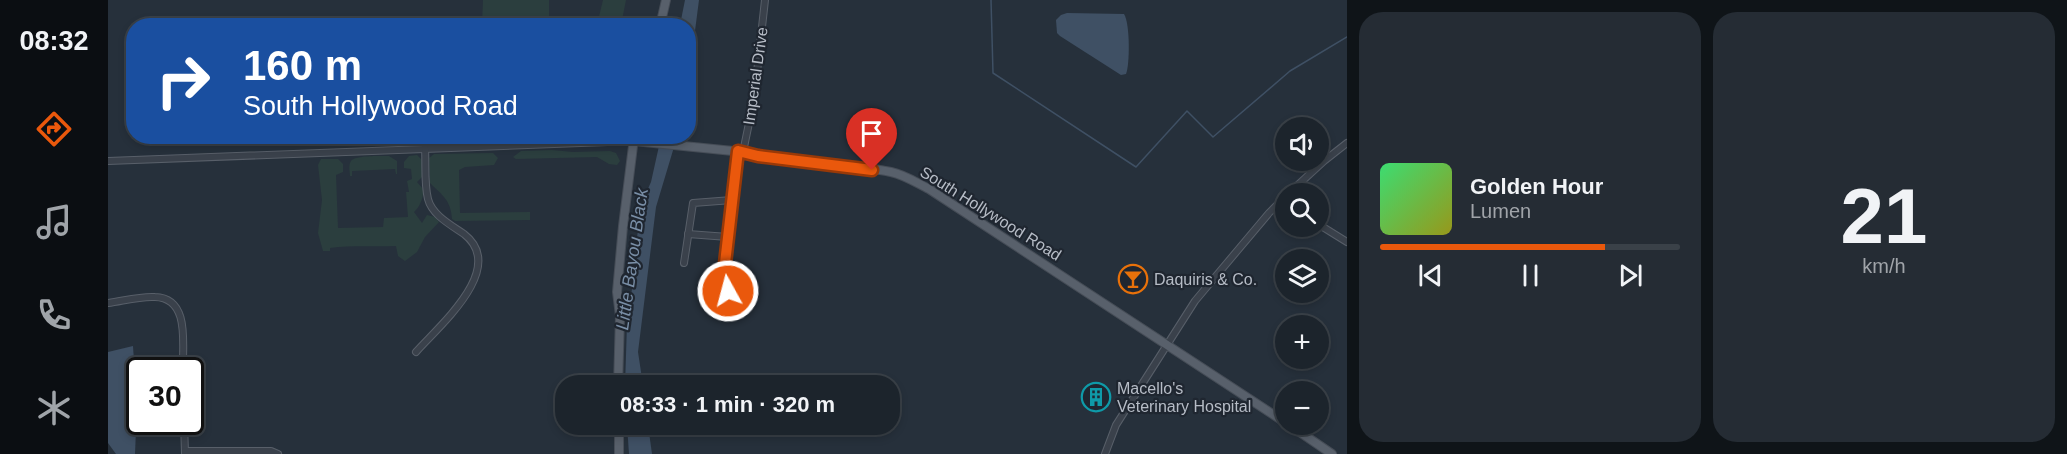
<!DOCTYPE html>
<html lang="en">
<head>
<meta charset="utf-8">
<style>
	:root { --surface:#1c242c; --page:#252c34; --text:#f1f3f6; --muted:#a0a4a9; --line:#3a4148; --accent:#ea580c }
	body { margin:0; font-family:Arial,sans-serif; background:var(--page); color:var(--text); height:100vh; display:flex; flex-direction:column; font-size:22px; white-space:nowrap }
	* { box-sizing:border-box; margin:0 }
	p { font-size:20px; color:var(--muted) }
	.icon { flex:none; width:33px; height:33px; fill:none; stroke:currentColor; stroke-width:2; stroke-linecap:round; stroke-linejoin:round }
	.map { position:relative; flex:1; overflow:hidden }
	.details { display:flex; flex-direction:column; gap:12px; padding:12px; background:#0f1418; width:720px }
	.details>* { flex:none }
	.hud { position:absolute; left:18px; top:18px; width:570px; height:126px; border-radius:24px; box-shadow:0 3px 9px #0003,0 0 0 2px var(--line); background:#1a4fa0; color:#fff; overflow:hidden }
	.tools { position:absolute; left:1167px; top:117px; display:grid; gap:12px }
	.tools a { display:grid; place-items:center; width:54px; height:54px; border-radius:50%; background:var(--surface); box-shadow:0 3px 9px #0003,0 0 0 2px var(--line); font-size:30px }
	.speed { position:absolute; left:18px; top:357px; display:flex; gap:12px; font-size:30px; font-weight:700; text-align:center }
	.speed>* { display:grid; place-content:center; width:78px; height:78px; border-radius:50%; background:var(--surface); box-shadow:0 3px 9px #0003,0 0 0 2px var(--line); line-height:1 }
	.speed .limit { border:3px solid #111; border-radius:9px; background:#fff; color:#111 }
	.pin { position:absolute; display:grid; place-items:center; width:51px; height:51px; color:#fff; margin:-62px -26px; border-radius:50% 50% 50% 0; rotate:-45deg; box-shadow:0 0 6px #0007 }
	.pin .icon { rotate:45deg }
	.me { position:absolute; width:66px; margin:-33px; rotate:353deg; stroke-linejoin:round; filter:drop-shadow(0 0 4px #0008) }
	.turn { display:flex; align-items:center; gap:21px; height:126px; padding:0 18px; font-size:27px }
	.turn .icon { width:78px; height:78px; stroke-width:2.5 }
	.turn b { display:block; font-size:42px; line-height:51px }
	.details .tile { flex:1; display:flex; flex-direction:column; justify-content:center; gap:9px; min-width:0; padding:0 21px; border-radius:24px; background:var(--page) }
	.details .dial { align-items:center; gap:0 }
	.dial b { font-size:78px; line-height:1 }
	.song { display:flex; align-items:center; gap:18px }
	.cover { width:72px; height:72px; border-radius:9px; background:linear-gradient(135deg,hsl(140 70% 55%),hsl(60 70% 35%)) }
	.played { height:6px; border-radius:3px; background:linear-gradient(90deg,var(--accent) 75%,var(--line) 75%) }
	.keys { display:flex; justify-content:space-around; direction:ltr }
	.details .tiles { flex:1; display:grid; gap:12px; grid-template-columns:repeat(2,1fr) }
	.trip { position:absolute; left:447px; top:375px; width:345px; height:60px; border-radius:24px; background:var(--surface); box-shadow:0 3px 9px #0003,0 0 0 2px var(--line); font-weight:600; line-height:60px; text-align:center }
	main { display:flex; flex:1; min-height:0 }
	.tabs { display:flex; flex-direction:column; width:108px; justify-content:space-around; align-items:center; background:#0b0e12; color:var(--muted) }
	.tabs .icon { width:42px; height:42px }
	.tabs .on { color:var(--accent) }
	.tabs b { font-size:27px; color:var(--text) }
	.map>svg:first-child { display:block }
</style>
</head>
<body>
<main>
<nav class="tabs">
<b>08:32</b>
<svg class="icon on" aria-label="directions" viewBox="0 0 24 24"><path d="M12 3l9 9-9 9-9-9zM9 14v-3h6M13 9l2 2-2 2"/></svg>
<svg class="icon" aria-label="music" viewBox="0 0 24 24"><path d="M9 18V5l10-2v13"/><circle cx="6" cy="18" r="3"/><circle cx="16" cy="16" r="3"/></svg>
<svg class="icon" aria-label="phone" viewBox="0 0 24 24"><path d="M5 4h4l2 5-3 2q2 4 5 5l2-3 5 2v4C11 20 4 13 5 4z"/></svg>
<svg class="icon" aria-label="climate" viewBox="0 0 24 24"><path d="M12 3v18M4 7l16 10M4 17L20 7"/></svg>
</nav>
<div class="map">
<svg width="1239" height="454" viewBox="0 0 1239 454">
	<rect width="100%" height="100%" fill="#26303b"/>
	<g fill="#2b3e3e">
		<path d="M375 0H441V25H374Z"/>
		<path d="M495 0H518L513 25H489Z"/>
		<path d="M444 150 465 152 502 151 508 153 512 161 509 165 501 164 489 157 408 159 405 157 413 151Z"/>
		<path d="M385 153 390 158 386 165 357 167 351 170 352 213 422 212V220L347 221 344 219C343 200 334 195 322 183L321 158 326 154Z"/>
		<path d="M309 155 314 160 315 176 309 182 315 189C316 197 312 207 306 212L314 223 319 215 327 217 331 222 317 237 309 252 297 261 290 256 288 246C266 247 244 245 222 248V251H215L210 233 214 200 210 165 213 159H230L235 164V172L228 175 230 228 275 227 276 218 300 217 298 192H301L299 181 304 179 303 169 296 168V162L301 156Z"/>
		<path d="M281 156 289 161V174H288L287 169 244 171V176H242C242 172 240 165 243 161 247 155 273 156 281 156Z"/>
	</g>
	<g fill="#3f5064">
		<path d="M577 0H591L581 77 580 26 572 25Z"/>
		<path d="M959 13 1016 14C1022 23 1022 64 1018 74L1013 75 952 36 949 33 948 20 953 15Z"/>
		<path d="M553 137H569L548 207 530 352 535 385 517 386 519 324 525 282 526 259 534 202 543 182Z"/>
		<path d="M25 346 29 406 27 454H8L0 443V352Z"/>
		<path d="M519 425H540L544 454H521Z"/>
	</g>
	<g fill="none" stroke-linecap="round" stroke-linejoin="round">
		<path stroke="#3f5064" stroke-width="1.5" d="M883 0 885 73 1028 167 1079 111 1105 137 1182 71 1239 37"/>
		<g stroke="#585f69" stroke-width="8">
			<g id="minor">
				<path d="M635 152 646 99 657 0"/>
				<path d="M0 161 526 141"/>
				<path d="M1180 194 1216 161 1239 143"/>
				<path d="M1210 224 1239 242"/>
				<path d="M580 234 620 237"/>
				<path d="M576 263 585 203 624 200"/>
				<path d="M616 264C626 269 632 277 634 287L632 293 627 294 620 290 616 272V264L630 151"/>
				<path d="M0 303C15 301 32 296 47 297 83 298 74 346 75 370"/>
				<path d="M308 352C331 326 400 268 356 234 343 225 324 215 320 199 316 183 318 164 317 148"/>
				<path d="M76 422 77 453"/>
				<path d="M77 451H163L170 454"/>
				<path d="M997 454 1008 425 1087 301 1161 213 1178 196"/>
			</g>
		</g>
		<g stroke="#464d57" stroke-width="10">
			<g id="major">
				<path d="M552 26 558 0"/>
				<path d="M526 141 635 152C684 165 734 162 783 172 797 175 809 183 821 189L1178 423"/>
				<path d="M510 386 512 316 509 292 515 226 526 138"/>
				<path d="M511 424V454"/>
				<path d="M1180 424 1224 454"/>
			</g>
		</g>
		<use href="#minor" stroke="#3a414b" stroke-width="6"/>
		<use href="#major" stroke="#58606b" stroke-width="8"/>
	</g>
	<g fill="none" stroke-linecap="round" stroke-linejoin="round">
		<g stroke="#983908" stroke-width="15">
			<path id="route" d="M620 291 616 272 630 151 650 156 764 170"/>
		</g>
		<use href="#route" stroke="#ea580c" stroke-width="10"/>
	</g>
	<defs>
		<g id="bar-ring" transform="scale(1.5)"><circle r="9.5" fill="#1f2630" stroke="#e8710a" stroke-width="1.5"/><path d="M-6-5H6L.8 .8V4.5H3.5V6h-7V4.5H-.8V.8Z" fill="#e8710a"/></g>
		<g id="building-ring" transform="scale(1.5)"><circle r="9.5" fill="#1f2630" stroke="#0f9aa8" stroke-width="1.5"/><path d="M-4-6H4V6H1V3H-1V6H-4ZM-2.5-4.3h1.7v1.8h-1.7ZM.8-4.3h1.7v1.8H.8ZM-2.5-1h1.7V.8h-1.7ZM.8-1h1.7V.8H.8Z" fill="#0f9aa8"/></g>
	</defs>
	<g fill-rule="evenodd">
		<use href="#bar-ring" x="1025" y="279"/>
		<use href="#building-ring" x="988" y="397"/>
	</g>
	<g text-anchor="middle" stroke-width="4.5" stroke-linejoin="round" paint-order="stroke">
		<g font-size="16" fill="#b6bcc6" stroke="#1f2630">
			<text transform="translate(647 76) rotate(-82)" y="6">Imperial Drive</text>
			<text transform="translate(883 213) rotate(32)" y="6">South Hollywood Road</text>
		</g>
		<g font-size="16" fill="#b6bcc6" stroke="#1f2630" text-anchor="start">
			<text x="1046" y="285">Daquiris &amp; Co.</text>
			<text x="1009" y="394">Macello's<tspan x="1009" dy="18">Veterinary Hospital</tspan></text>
		</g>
		<g font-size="18" font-style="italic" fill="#798ea6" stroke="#1f2630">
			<text transform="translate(524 259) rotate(-82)" y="6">Little Bayou Black</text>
		</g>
	</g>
</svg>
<div class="tools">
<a><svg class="icon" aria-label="sound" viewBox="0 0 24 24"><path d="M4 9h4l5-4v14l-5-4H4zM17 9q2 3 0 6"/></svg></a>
<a><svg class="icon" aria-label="search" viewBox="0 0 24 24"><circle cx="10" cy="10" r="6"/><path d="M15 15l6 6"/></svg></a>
<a><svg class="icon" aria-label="layers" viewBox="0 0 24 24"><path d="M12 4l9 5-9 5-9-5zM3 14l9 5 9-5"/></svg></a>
<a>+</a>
<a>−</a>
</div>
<div class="speed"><div class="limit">30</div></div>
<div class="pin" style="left:764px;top:170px;background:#d93025"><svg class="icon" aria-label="arrive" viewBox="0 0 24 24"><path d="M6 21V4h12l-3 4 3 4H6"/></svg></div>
<svg class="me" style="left:620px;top:291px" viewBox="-20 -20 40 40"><circle r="17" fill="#ea580c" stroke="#fff" stroke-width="3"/><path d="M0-11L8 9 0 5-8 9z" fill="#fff"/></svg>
<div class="trip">08:33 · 1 min · 320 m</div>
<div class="hud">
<div class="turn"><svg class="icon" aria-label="right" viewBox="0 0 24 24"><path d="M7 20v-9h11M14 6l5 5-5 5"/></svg><div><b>160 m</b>South Hollywood Road</div></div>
</div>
</div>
<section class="details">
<div class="tiles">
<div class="tile">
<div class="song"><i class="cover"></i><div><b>Golden Hour</b><p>Lumen</p></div></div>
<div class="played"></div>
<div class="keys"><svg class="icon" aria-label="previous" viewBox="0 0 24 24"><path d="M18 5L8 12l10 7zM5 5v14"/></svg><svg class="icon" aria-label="pause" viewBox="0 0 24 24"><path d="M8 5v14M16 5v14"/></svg><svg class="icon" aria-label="next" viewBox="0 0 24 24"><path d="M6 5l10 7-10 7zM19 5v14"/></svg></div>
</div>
<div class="tile dial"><b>21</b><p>km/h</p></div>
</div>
</section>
</main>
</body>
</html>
